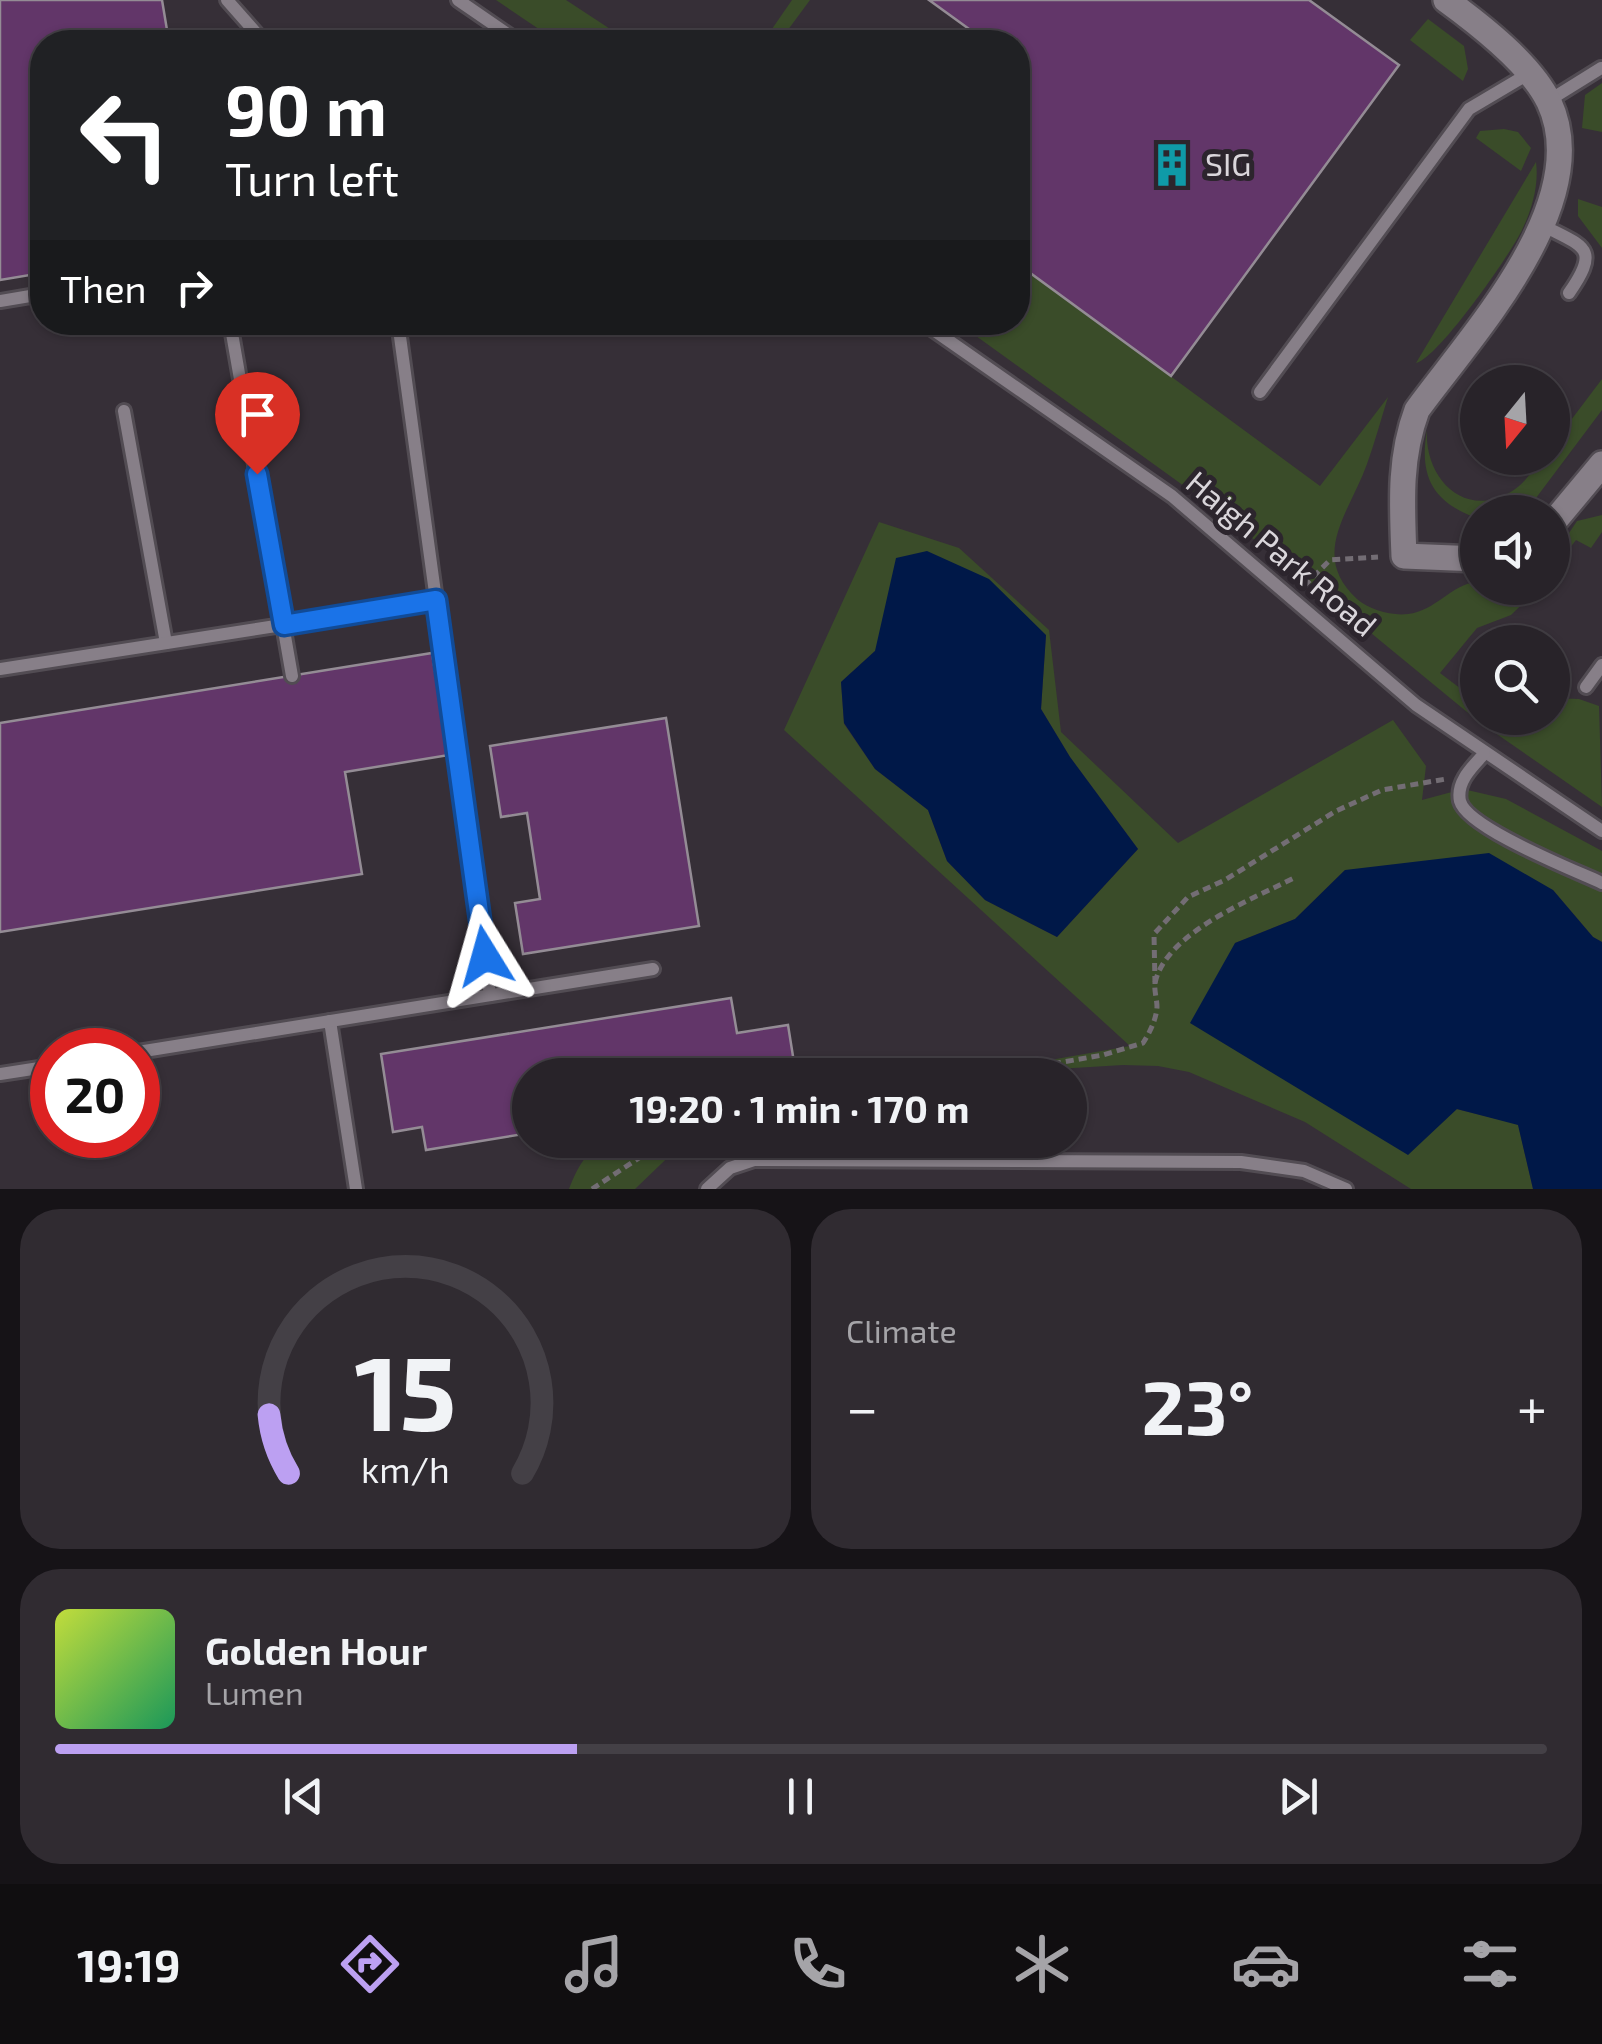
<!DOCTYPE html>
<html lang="en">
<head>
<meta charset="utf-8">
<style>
	:root { --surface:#282329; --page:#302b31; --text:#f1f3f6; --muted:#a5a4a8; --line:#444046; --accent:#bca0f2 }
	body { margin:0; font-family:"Exo 2",sans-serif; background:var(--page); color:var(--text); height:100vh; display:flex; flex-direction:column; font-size:38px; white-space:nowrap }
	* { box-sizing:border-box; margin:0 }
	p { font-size:32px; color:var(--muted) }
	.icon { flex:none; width:55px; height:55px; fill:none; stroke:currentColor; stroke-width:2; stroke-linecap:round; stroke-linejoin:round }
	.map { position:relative; height:1189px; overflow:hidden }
	.drawer { display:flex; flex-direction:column; gap:20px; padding:20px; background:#161317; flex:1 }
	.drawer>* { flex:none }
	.top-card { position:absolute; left:30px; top:30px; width:1000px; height:305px; border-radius:40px; box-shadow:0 2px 8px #0004,0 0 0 2px var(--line); background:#202124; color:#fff; overflow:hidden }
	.needle { width:65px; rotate:198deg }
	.tools { position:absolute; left:1460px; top:365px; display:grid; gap:20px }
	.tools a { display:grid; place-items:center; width:110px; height:110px; border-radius:50%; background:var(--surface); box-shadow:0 2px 8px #0004,0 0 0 2px var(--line); font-size:50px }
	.speed { position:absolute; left:30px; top:1028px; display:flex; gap:20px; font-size:50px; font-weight:700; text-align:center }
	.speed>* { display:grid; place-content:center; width:130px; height:130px; border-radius:50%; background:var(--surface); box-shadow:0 2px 8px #0004,0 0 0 2px var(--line); line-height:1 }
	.speed .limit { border:15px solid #d22; background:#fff; color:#111 }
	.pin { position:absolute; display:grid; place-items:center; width:85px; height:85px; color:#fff; margin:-102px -42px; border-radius:50% 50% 50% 0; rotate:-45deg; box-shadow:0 0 10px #0007 }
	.pin .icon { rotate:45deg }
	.me { position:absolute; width:110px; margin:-55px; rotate:352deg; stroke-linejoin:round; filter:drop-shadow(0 0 8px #0008) }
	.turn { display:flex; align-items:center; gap:35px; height:210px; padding:0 30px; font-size:45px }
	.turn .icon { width:130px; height:130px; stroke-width:2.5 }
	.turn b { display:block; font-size:70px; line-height:85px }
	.then { display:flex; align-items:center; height:95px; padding:0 30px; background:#0003; gap:20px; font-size:38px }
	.big { font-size:75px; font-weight:700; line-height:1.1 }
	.drawer .widget { flex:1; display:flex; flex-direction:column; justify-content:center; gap:15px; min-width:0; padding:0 35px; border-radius:40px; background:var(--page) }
	.drawer .dial { align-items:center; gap:0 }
	.dial svg { height:260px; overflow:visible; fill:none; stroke:var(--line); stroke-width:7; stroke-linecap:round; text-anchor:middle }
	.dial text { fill:var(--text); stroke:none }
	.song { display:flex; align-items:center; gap:30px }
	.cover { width:120px; height:120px; border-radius:15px; background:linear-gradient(135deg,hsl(70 70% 55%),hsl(150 70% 35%)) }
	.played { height:10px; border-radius:5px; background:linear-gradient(90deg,var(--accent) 35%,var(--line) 35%) }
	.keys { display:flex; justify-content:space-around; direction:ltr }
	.heat { display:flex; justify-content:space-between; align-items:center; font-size:55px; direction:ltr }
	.drawer .tiles { flex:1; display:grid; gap:20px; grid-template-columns:1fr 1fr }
	.widget:last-child { grid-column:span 2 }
	.trip { position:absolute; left:512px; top:1058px; width:575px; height:100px; border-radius:50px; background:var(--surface); box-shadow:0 2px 8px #0004,0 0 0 2px var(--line); font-weight:700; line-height:100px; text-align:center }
	.dock { display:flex; height:160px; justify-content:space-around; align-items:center; background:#100e10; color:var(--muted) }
	.dock .icon { width:70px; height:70px }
	.dock .current { color:var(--accent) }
	.dock b { font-size:45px; color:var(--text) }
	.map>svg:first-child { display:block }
</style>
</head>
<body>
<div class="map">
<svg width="1602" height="1189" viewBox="0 0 1602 1189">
	<rect width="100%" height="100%" fill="#362f37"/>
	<g fill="#3a4c29" fill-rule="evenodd">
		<path d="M496 0H566L630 42H558Z"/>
		<path d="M792 0H810L779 42H763Z"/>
		<path d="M1428 19 1464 46 1468 69 1463 81 1410 40Z"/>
		<path d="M1602 83V132L1582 128 1585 95Z"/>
		<path d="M1504 129 1518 132 1531 148 1521 171 1476 138 1480 131Z"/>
		<path d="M1536 162C1539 185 1532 209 1522 230 1510 255 1439 357 1416 363Z"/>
		<path d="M1578 199 1602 207V248L1578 216Z"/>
		<path d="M1018 264 1320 486 1388 397C1381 419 1375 442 1367 464 1350 512 1309 555 1357 599 1370 610 1391 616 1408 614 1436 611 1451 584 1477 582L1478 588H1539L1511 615 1477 628 1440 673 1477 701 1478 718H1552L1553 698 1579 699 1599 706 1602 807 1478 721 1315 587 1202 499 958 323 1018 322Z"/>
		<path d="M1602 379V410L1536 498 1516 512H1478L1477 518 1474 517C1432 501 1419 475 1427 430 1424 476 1462 519 1509 493 1524 485 1533 470 1542 458H1552L1553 444Z"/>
		<path d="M1602 515V532L1591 548 1576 540 1553 570V557L1577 521Z"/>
		<path d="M879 522 959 548 1049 630 1061 732 1178 843 1393 720 1426 766 1422 800 1463 789 1506 799 1602 851V942L1593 937 1553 890 1345 870 1295 919 1235 943 1456 1109 1518 1124 1533 1189H1411L1305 1122 1189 1072 1158 1066 1123 1065 1057 1069V1075H964L1130 1046 784 730ZM1046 635 1041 709 1070 757 1138 849 1057 937 985 900 947 861 928 810 875 769 844 724 841 682 875 651Z"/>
		<path d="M615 1140H686L635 1189H569C578 1165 588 1147 615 1140Z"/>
	</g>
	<g fill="#001848">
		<path d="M927 551 989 579 1046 635 1041 709 1070 757 1138 849 1057 937 985 900 947 861 928 810 875 769 844 723 841 682 875 651 896 558Z"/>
		<path d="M1489 853 1553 890 1593 937 1602 942V1189H1533L1518 1125 1457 1109 1408 1155 1190 1023 1235 943 1295 919 1345 870Z"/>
	</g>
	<g fill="#623669" stroke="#948c95" stroke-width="2.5">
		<path d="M0 0H162L169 42H42V273L0 280Z"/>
		<path d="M929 0H1309L1399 65 1171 376 1018 264V42H987Z"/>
		<path d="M432 653 449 755 345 772 362 874 0 932V723Z"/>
		<path d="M666 718 699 926 523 954 515 903 540 899 527 813 501 817 490 746Z"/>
		<path d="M731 998 737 1033 788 1025 796 1075H530V1133L426 1150 422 1127 393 1132 381 1054Z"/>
	</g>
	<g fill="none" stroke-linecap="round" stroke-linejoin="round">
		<g stroke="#524c53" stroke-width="18">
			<g id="service">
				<path d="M227 0 264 42"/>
				<path d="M458 0 519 42"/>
				<path d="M1548 101 1601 68"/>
				<path d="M1542 225C1584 247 1601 247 1569 293"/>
				<path d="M0 301 42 294"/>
				<path d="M230 322 292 676"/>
				<path d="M398 322 490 995"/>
				<path d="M922 322 1172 496 1416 705 1602 831"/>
				<path d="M1260 392 1469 109 1528 74"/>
				<path d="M124 411 166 643"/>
				<path d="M0 669 436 601"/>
				<path d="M1586 687 1602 665"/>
				<path d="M1484 754C1472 767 1456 782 1460 801 1467 828 1574 870 1602 883"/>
				<path d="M330 1021 356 1189"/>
				<path d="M138 1052 653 969"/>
				<path d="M0 1074 52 1066"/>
				<path d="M707 1189 730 1168 754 1160 1241 1162 1304 1171 1346 1189"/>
			</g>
		</g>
		<g stroke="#524c53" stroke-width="30">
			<g id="minor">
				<path d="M1446 0C1479 24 1531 64 1549 102 1596 202 1473 333 1417 410 1399 458 1402 505 1404 556L1478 559"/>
				<path d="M1552 524 1602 464"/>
			</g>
		</g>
		<g stroke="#736d74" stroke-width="5" stroke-dasharray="8 5" stroke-linecap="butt">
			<path d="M1304 586 1330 560 1378 557"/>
			<path d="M1155 984 1154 934 1188 897 1225 880 1336 811 1382 790 1446 779"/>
			<path d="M989 1075 1103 1055 1143 1043C1150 1032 1156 1020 1157 1007 1157 999 1154 991 1155 983 1166 932 1253 899 1296 877"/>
			<path d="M592 1189 666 1140"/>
		</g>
		<use href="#service" stroke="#877f88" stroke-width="12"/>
		<use href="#minor" stroke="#877f88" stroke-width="25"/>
	</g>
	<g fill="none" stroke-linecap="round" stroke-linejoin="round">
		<g stroke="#114b97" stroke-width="25">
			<path id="route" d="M257 474 284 625 436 600 485 956"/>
		</g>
		<use href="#route" stroke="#1a73e8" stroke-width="18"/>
	</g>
	<defs>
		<g id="building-bare" transform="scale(3.45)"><path d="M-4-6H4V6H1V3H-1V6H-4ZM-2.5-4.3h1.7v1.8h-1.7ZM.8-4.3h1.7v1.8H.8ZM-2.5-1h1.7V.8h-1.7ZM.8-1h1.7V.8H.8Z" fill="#0f9aa8" stroke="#2c252d" stroke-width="2.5" paint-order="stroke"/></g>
	</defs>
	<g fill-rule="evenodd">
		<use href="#building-bare" x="1172" y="165"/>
	</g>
	<g text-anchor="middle" stroke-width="10" stroke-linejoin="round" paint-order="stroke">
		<g font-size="32" fill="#dad6db" stroke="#2c252d" text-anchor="start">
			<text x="1205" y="176">SIG</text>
		</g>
		<g font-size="32" fill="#dad6db" stroke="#2c252d">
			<text transform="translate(1281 554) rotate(40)" y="11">Haigh Park Road</text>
		</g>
	</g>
</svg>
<div class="tools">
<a><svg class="needle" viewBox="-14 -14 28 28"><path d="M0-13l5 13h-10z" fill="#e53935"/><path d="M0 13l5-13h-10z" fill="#a5a4a8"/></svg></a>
<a><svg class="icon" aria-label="sound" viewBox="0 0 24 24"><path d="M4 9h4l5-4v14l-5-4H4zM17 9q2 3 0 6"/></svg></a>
<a><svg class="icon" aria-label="search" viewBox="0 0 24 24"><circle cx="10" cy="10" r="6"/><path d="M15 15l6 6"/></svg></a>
</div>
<div class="speed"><div class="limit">20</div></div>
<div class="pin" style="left:257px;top:474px;background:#d93025"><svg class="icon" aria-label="arrive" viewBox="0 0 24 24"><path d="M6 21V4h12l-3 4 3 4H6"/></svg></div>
<svg class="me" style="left:485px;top:956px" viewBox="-20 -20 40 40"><path d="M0-17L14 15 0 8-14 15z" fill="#1a73e8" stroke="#fff" stroke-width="4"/></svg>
<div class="trip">19:20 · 1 min · 170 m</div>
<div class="top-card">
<div class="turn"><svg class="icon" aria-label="left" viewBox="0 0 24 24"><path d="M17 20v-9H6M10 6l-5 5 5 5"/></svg><div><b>90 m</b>Turn left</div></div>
<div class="then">Then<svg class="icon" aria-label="right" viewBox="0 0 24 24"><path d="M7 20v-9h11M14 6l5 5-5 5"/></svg></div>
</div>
</div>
<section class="drawer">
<div class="tiles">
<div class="widget dial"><svg viewBox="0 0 100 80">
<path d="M14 69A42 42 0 1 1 86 69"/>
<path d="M14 69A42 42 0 0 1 8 51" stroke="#bca0f2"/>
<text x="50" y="56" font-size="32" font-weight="700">15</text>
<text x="50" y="72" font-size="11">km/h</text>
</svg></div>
<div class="widget"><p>Climate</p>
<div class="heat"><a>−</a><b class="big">23°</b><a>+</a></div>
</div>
<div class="widget">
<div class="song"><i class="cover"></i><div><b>Golden Hour</b><p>Lumen</p></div></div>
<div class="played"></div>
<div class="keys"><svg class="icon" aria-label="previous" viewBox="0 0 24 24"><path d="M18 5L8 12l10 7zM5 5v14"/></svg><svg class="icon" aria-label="pause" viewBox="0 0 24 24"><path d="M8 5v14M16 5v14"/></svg><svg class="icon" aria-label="next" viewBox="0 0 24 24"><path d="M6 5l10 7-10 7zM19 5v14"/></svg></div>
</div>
</div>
</section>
<nav class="dock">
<b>19:19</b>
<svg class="icon current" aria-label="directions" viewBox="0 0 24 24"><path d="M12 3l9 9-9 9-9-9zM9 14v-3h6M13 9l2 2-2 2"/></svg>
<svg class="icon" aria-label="music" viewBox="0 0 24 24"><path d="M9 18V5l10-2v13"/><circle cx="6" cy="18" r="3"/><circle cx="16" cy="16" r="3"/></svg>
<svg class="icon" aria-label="phone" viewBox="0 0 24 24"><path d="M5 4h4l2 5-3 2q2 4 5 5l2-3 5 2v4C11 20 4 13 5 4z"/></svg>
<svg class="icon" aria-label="climate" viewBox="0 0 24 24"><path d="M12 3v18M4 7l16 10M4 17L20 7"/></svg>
<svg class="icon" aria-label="car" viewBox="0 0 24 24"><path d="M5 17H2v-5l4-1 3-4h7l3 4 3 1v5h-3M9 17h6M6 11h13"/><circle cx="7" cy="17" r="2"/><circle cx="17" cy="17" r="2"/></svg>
<svg class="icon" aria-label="filters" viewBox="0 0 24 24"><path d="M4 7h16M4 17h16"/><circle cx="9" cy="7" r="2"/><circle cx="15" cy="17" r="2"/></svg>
</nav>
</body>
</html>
